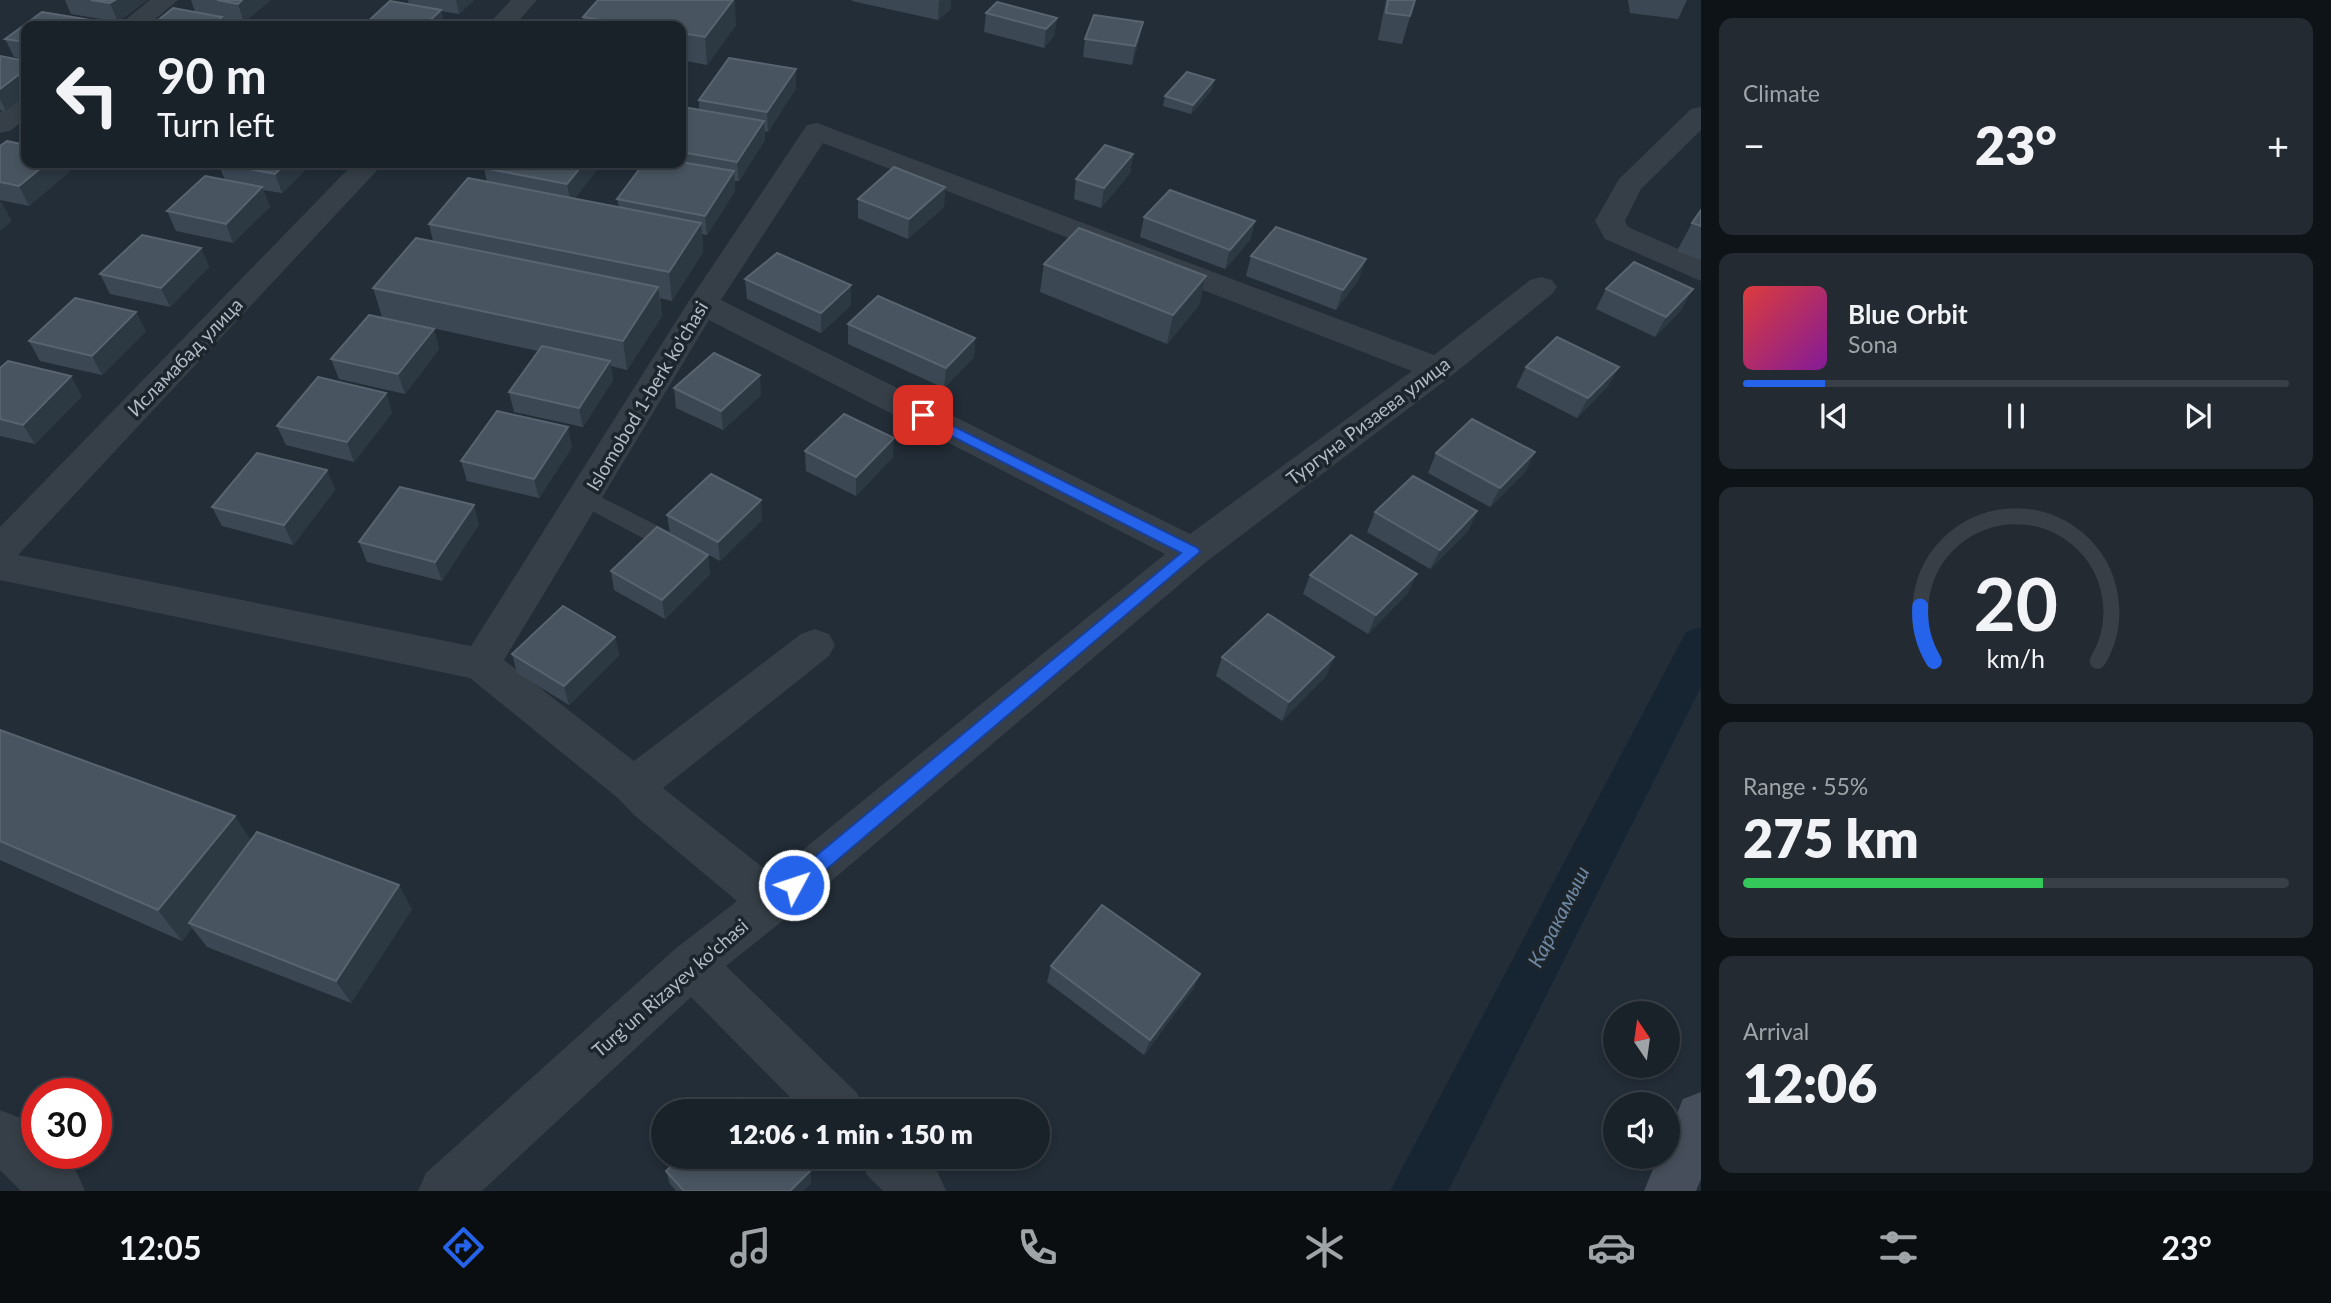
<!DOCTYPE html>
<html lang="en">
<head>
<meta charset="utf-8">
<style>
	:root { --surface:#1a2229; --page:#232a31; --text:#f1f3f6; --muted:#9fa4a8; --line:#383f46; --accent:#2563eb }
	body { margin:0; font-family:Lato,sans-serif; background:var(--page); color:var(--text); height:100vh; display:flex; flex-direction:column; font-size:26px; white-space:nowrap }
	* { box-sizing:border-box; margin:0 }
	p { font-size:23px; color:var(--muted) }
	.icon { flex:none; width:38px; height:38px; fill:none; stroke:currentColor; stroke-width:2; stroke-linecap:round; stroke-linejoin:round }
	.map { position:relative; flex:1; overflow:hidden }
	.panel { display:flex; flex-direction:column; gap:18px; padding:18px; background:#0e1317; width:630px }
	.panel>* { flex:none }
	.hud { position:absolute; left:21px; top:21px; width:665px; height:147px; border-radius:14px; box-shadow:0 4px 10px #0003,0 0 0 2px var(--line); background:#1a2229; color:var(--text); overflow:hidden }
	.needle { width:46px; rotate:347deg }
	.controls { position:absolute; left:1603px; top:1001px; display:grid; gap:14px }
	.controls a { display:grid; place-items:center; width:77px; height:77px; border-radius:50%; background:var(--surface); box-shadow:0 4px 10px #0003,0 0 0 2px var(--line); font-size:35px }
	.speed { position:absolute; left:21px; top:1078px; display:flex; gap:14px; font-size:35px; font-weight:700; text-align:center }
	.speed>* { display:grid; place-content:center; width:91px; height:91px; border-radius:50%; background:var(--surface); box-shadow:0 4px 10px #0003,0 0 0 2px var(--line); line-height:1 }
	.speed .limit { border:10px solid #d22; background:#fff; color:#111 }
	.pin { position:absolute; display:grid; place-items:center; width:60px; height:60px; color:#fff; margin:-30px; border-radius:14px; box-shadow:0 4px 10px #0006 }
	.me { position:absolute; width:77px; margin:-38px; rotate:50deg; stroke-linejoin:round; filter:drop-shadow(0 0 5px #0008) }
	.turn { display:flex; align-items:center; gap:24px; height:147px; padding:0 21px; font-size:32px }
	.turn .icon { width:91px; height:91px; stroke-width:2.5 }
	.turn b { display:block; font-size:49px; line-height:60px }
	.big { font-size:52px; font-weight:800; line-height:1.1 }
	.panel .widget { flex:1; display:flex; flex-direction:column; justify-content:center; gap:10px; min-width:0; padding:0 24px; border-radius:14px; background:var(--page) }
	.panel .dial { align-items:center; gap:0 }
	.dial svg { height:182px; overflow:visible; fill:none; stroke:var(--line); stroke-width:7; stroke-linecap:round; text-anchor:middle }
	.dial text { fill:var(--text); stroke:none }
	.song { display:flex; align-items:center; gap:21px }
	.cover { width:84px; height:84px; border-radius:10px; background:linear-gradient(135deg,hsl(0 70% 55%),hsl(290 70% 35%)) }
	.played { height:7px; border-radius:4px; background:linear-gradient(90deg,var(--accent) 15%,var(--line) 15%) }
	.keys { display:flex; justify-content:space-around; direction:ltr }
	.heat { display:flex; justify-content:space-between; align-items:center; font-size:38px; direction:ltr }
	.charge { height:10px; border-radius:5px; background:linear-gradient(90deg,#34c759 55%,var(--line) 0) }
	.trip { position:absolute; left:651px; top:1099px; width:399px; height:70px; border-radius:35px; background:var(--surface); box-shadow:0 4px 10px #0003,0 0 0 2px var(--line); font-weight:800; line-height:70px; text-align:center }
	.tab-bar { display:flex; height:112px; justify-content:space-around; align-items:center; background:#0a0e10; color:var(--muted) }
	.tab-bar .icon { width:49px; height:49px }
	.tab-bar .selected { color:var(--accent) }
	.tab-bar b { font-size:32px; color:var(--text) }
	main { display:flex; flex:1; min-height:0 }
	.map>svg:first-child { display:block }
</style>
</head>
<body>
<main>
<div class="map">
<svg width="1701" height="1191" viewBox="0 0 1701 1191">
	<rect width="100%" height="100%" fill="#232d37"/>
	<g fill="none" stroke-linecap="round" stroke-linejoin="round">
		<path fill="#172533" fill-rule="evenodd" d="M1701 627V687L1448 1191H1390L1686 632Z"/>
		<path fill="#363f47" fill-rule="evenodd" d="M585 489 670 532 674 538 670 544 662 547 654 544 577 503 573 497 577 491Z"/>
		<g fill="#363f47" fill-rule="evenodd">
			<path d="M150 0H178L147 26H118Z"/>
			<path d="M511 0H537L514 26H487Z"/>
			<path d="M26 97V118L10 131 0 133V112L16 99Z"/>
			<path d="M1701 107V130L1641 189 1625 221 1628 227 1701 259V281L1605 239 1595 221 1619 179 1691 109Z"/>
			<path d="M817 123 1434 355 1530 280 1541 277 1552 280 1557 287 1552 294 1450 377 1206 562 810 899 726 966 857 1093 864 1111H804L691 997 482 1191H418L426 1173 675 949 737 901 634 815 619 799 470 678 0 580V527L354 163H384L18 555 471 646 687 304 807 125ZM823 143 1412 371 1190 534 721 300ZM709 320 1165 554 772 875 663 788 829 656 835 645 829 634 815 629 801 634 634 761 504 660Z"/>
			<path d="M0 1110 18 1117 37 1135V1153H57L77 1173 85 1191H21L0 1170Z"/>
			<path d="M859 1157H922L938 1173 946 1191H883L867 1175Z"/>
		</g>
		<path fill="#454e5a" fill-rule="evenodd" d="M1701 1092V1179L1696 1191H1644L1658 1157H1668V1135L1683 1099Z"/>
	</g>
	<g fill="#3b4853">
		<path d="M65 0H147L118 22 71 14Z"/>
		<path d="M191 0H271L244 22 223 19 226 26H151L195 12Z"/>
		<path d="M408 0H474L459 14 441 11 445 26H363L409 5Z"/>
		<path d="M852 0H951V9L938 20 852 1Z"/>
		<path d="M1386 0H1415L1402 44 1378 40Z"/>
		<path d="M1628 0H1687L1678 19 1630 13Z"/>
		<path d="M42 12 90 20 93 26H26V60L14 57 5 39Z"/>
		<path d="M986 13 1057 18 1054 36 1044 48 984 32Z"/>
		<path d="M583 17 736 25 707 65 681 60V26H584Z"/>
		<path d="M1143 22 1139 40 1132 65 1083 57 1085 39Z"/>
		<path d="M0 56 26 61V95L6 111 0 110Z"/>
		<path d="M796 69V88L768 132 765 131V140L739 181H735V191L707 235 702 234 703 252 672 301 660 298 662 316 627 370 611 366 613 380 583 427 514 412 509 392 538 351 382 317 373 288 433 241 429 224 487 182 484 168 488 163H602L574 199 619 207 617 199 681 163V109L699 110V100Z"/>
		<path d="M1212 90 1191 114 1163 106 1165 96Z"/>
		<path d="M0 146 26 163H66L70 171 29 206 0 200Z"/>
		<path d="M1133 154 1130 173 1101 208 1074 199 1076 179Z"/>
		<path d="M218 163H312L282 193 263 190 270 207 233 243 176 231 167 211 225 180Z"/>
		<path d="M945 187 944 207 908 239 858 218V199Z"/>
		<path d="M1701 210V260L1677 251 1692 223Z"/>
		<path d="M1144 217 1255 221 1250 240 1225 269 1140 237Z"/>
		<path d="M201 248 209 267 170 307 110 294 100 274Z"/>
		<path d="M1251 256 1359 279 1336 310 1246 276Z"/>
		<path d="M1044 264 1206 276 1199 305 1167 344 1040 292Z"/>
		<path d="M745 279 851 305 821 333 747 299Z"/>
		<path d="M1606 289 1682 309 1655 337 1596 309Z"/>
		<path d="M848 324 975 338 974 357 944 388 848 344Z"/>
		<path d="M434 329 439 349 405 394 339 379 331 359Z"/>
		<path d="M146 331 102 375 40 361 29 341Z"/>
		<path d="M1526 367H1619L1608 386 1577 418 1516 387Z"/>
		<path d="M0 368 82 396 35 444 0 436Z"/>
		<path d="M674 388 761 395 723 430 676 408Z"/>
		<path d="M386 393 392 413 354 462 286 445 277 426Z"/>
		<path d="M572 447 539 498 467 481 461 461Z"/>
		<path d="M805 451 893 457 856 496 806 471Z"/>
		<path d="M1535 452 1525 472 1490 507 1428 473 1436 453Z"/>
		<path d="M327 470 335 490 293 545 222 526 212 507Z"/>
		<path d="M1477 511 1468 531 1430 569 1367 532 1375 512Z"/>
		<path d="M667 515 762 520 720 561 690 545 708 555 710 574 665 619 614 590 611 571 670 534Z"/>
		<path d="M479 524 442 581 367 562 359 542Z"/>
		<path d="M1310 575 1408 593 1368 634 1303 594Z"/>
		<path d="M615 637 619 655 569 705 517 673 512 654Z"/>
		<path d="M1222 657H1334L1326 676 1282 721 1216 676Z"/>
		<path d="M0 730 251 840 412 909 351 1003 207 947 192 928 182 941 0 860Z"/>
		<path d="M1051 966 1200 974 1193 989 1144 1055 1047 982Z"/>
		<path d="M666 1171 811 1183 803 1191H676L670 1184Z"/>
	</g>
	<g fill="#2c3842">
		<path d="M115 0H147L118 22 110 3Z"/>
		<path d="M242 0H271L244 22 238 4Z"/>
		<path d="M456 0H474L459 14Z"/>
		<path d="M733 0H735L736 25 707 65 705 37Z"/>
		<path d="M941 0H951V9L938 20 939 1Z"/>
		<path d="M441 10 445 26H424Z"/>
		<path d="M222 17 226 26H211Z"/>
		<path d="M1057 18 1054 36 1044 48 1046 29Z"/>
		<path d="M90 20 93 26H83Z"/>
		<path d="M1143 22 1139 40 1132 65 1135 46Z"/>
		<path d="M26 69V95L6 111 0 99V89Z"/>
		<path d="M796 69V88L768 132 767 112Z"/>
		<path d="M1214 80 1212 90 1191 114 1193 105Z"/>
		<path d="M764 121 765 140 739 181 737 162Z"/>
		<path d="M1133 154 1130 173 1101 208 1104 188Z"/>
		<path d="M47 163H66L70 171 29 206 19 186Z"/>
		<path d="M286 163H312L282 193 275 174Z"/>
		<path d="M584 163H602L571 204 567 184Z"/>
		<path d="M734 171 735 191 707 235 705 216Z"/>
		<path d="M262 187 270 207 233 243 226 224Z"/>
		<path d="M945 187 944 207 908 239 909 219Z"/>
		<path d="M1 201 12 221 0 231V202Z"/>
		<path d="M1255 221 1250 240 1225 269 1230 250Z"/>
		<path d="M701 223 703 252 672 301 669 272Z"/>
		<path d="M201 248 209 267 170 307 161 288Z"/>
		<path d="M1366 259 1359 279 1336 310 1343 290Z"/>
		<path d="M1206 276 1199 305 1167 344 1173 315Z"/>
		<path d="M851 285V305L821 333V313Z"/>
		<path d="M658 287 662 316 627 370 623 341Z"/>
		<path d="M1693 289 1682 309 1655 337 1666 317Z"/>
		<path d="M136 312 146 331 102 375 92 356Z"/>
		<path d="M434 329 439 349 405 394 398 374Z"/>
		<path d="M975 338 974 357 944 388 946 368Z"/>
		<path d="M610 361 613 380 583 427 579 408Z"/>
		<path d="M1619 367 1608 386 1577 418 1588 398Z"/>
		<path d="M760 375 761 395 723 430 721 411Z"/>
		<path d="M71 376 82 396 35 444 23 425Z"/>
		<path d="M386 393 392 413 354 462 347 442Z"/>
		<path d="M568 427 572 447 539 498 534 479Z"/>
		<path d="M894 438 893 457 856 496V477Z"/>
		<path d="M1535 452 1525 472 1490 507 1500 488Z"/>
		<path d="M327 470 335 490 293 545 284 525Z"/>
		<path d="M761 500 762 520 720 561 718 542Z"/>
		<path d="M474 505 479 524 442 581 435 562Z"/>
		<path d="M1477 511 1468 531 1430 569 1440 550Z"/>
		<path d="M708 555 710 574 665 619 662 600Z"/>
		<path d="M1417 574 1408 593 1368 634 1376 615Z"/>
		<path d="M615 637 619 655 569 705 564 686Z"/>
		<path d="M1334 657 1326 676 1282 721 1289 702Z"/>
		<path d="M235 816 256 848 189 923 192 928 182 941 158 910Z"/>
		<path d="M399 885 412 909 351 1003 336 981Z"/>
		<path d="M1200 974 1193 989 1144 1055 1150 1040Z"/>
		<path d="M811 1170V1183L803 1191H790Z"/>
	</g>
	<g fill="#48545f" stroke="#58646f" stroke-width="2">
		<path d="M91 0H115L110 3Z"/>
		<path d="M217 0H242L238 4Z"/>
		<path d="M598 0H733L705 37 681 33V26H637L583 17Z"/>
		<path d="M1388 0H1415L1410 16 1386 13Z"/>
		<path d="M390 1 441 10 424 26H363Z"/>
		<path d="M997 2 1057 18 1046 29 986 13Z"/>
		<path d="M173 8 222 17 211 26H151Z"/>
		<path d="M42 12 90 20 83 26H26V42L5 39Z"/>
		<path d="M1094 15 1143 22 1135 46 1085 39Z"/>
		<path d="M0 56 26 61V69L0 89Z"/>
		<path d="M729 58 796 69 767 112 699 100Z"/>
		<path d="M1187 72 1214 80 1193 105 1165 96Z"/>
		<path d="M683 107 764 121 737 162 681 152V109Z"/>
		<path d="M7 141 26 145V163H47L19 186 0 182V146Z"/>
		<path d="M1105 145 1133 154 1104 188 1076 179Z"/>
		<path d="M681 162 734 171 705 216 617 199 644 163H681Z"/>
		<path d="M219 163H286L275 174Z"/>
		<path d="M488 163H584L567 184 484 168Z"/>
		<path d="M894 167 945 187 909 219 858 199Z"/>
		<path d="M205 176 262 187 226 224 167 211Z"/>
		<path d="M468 178 701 223 669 272 429 224Z"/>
		<path d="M1170 190 1255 221 1230 250 1144 217Z"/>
		<path d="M1701 210V226L1692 223Z"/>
		<path d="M1276 227 1366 259 1343 290 1251 256Z"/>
		<path d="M1079 228 1206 276 1173 315 1044 264Z"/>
		<path d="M142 235 201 248 161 288 100 274Z"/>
		<path d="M416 238 658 287 623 341 373 288Z"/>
		<path d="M777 253 851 285 821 313 745 279Z"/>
		<path d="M1634 262 1693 289 1666 317 1606 289Z"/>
		<path d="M878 296 975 338 946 368 848 324Z"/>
		<path d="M75 298 136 312 92 356 29 341Z"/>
		<path d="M369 315 434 329 398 374 331 359Z"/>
		<path d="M1557 337 1619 367 1588 398 1526 367Z"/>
		<path d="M542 346 610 361 579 408 509 392Z"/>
		<path d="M714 353 760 375 721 411 674 388Z"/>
		<path d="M8 361 71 376 23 425 0 419V368Z"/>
		<path d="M318 377 386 393 347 442 277 426Z"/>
		<path d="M497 411 568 427 534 479 461 461Z"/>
		<path d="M844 414 894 438 856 477 805 451Z"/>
		<path d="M1472 419 1535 452 1500 488 1436 453Z"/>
		<path d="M257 453 327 470 284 525 212 507Z"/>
		<path d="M711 474 761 500 718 542 667 515Z"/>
		<path d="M1413 476 1477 511 1440 550 1375 512Z"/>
		<path d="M400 487 474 505 435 562 359 542Z"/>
		<path d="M657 527 708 555 662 600 611 571Z"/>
		<path d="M1351 535 1417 574 1376 615 1310 575Z"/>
		<path d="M563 606 615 637 564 686 512 654Z"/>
		<path d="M1268 614 1334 657 1289 702 1222 657Z"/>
		<path d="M0 730 235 816 158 910 0 841Z"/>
		<path d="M257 832 399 885 336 981 189 923Z"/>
		<path d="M1102 905 1200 974 1150 1040 1051 966Z"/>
		<path d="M742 1098 754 1111H728Z"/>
		<path d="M681 1157H798L811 1170 790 1191H684L666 1171Z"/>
	</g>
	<path fill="#2563eb" stroke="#184099" stroke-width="2" d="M923 411 1198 548 1200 552 801 891 794 893 788 891 785 885 788 879 1181 553 918 419V412Z"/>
	<g text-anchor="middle" stroke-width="7" stroke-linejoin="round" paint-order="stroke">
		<g font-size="19" fill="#b1bac4" stroke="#1c242c">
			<text transform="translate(185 357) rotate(-46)" y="7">Исламабад улица</text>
			<text transform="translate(647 396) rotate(-59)" y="7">Islomobod 1-berk ko'chasi</text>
			<text transform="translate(1368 421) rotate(-37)" y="7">Тургуна Ризаева улица</text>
			<text transform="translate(670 988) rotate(-41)" y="7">Turg'un Rizayev ko'chasi</text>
		</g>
		<g font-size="21" font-style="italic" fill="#6d87a0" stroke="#1c242c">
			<text transform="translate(1559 917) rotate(-63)" y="7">Каракамыш</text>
		</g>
	</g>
</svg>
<div class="controls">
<a><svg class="needle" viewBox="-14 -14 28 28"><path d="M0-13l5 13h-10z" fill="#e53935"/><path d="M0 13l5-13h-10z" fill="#9fa4a8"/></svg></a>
<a><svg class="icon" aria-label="sound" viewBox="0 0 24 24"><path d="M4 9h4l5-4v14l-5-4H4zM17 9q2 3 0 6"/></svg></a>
</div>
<div class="speed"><div class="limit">30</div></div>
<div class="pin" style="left:923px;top:415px;background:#d93025"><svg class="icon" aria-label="arrive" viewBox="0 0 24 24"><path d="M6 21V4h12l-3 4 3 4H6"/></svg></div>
<svg class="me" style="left:794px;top:885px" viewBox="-20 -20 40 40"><circle r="17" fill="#2563eb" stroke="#fff" stroke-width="3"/><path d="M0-11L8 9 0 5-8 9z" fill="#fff"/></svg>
<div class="trip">12:06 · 1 min · 150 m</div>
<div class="hud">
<div class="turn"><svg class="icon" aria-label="left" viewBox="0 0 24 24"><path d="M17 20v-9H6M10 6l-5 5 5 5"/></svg><div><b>90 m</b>Turn left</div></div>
</div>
</div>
<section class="panel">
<div class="widget"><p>Climate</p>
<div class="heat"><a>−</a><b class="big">23°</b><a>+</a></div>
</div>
<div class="widget">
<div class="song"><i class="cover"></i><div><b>Blue Orbit</b><p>Sona</p></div></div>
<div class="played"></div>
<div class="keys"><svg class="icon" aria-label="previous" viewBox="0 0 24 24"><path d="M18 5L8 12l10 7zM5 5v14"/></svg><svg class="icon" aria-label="pause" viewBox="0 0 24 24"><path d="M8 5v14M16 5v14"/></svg><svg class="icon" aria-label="next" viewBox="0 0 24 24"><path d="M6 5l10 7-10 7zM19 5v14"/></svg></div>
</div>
<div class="widget dial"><svg viewBox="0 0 100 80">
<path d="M14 69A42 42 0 1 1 86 69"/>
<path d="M14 69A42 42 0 0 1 8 45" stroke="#2563eb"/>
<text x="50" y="56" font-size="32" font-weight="700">20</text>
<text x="50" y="72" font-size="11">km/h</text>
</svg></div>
<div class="widget"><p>Range · 55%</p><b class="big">275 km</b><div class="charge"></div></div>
<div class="widget"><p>Arrival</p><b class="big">12:06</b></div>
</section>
</main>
<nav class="tab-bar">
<b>12:05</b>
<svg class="icon selected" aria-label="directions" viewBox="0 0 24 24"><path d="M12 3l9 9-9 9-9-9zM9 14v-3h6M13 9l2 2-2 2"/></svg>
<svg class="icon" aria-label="music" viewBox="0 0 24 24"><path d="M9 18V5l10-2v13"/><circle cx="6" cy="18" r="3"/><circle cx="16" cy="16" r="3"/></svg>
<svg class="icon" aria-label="phone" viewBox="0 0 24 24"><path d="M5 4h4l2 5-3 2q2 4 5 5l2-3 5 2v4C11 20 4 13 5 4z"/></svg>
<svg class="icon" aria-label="climate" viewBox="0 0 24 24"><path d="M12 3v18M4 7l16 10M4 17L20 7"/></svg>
<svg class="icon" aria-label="car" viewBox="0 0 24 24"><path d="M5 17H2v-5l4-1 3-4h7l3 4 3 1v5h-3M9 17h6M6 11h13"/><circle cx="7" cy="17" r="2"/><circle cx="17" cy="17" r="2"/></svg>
<svg class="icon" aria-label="filters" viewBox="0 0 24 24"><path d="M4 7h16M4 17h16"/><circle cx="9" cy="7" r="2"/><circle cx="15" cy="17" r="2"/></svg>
<b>23°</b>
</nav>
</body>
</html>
